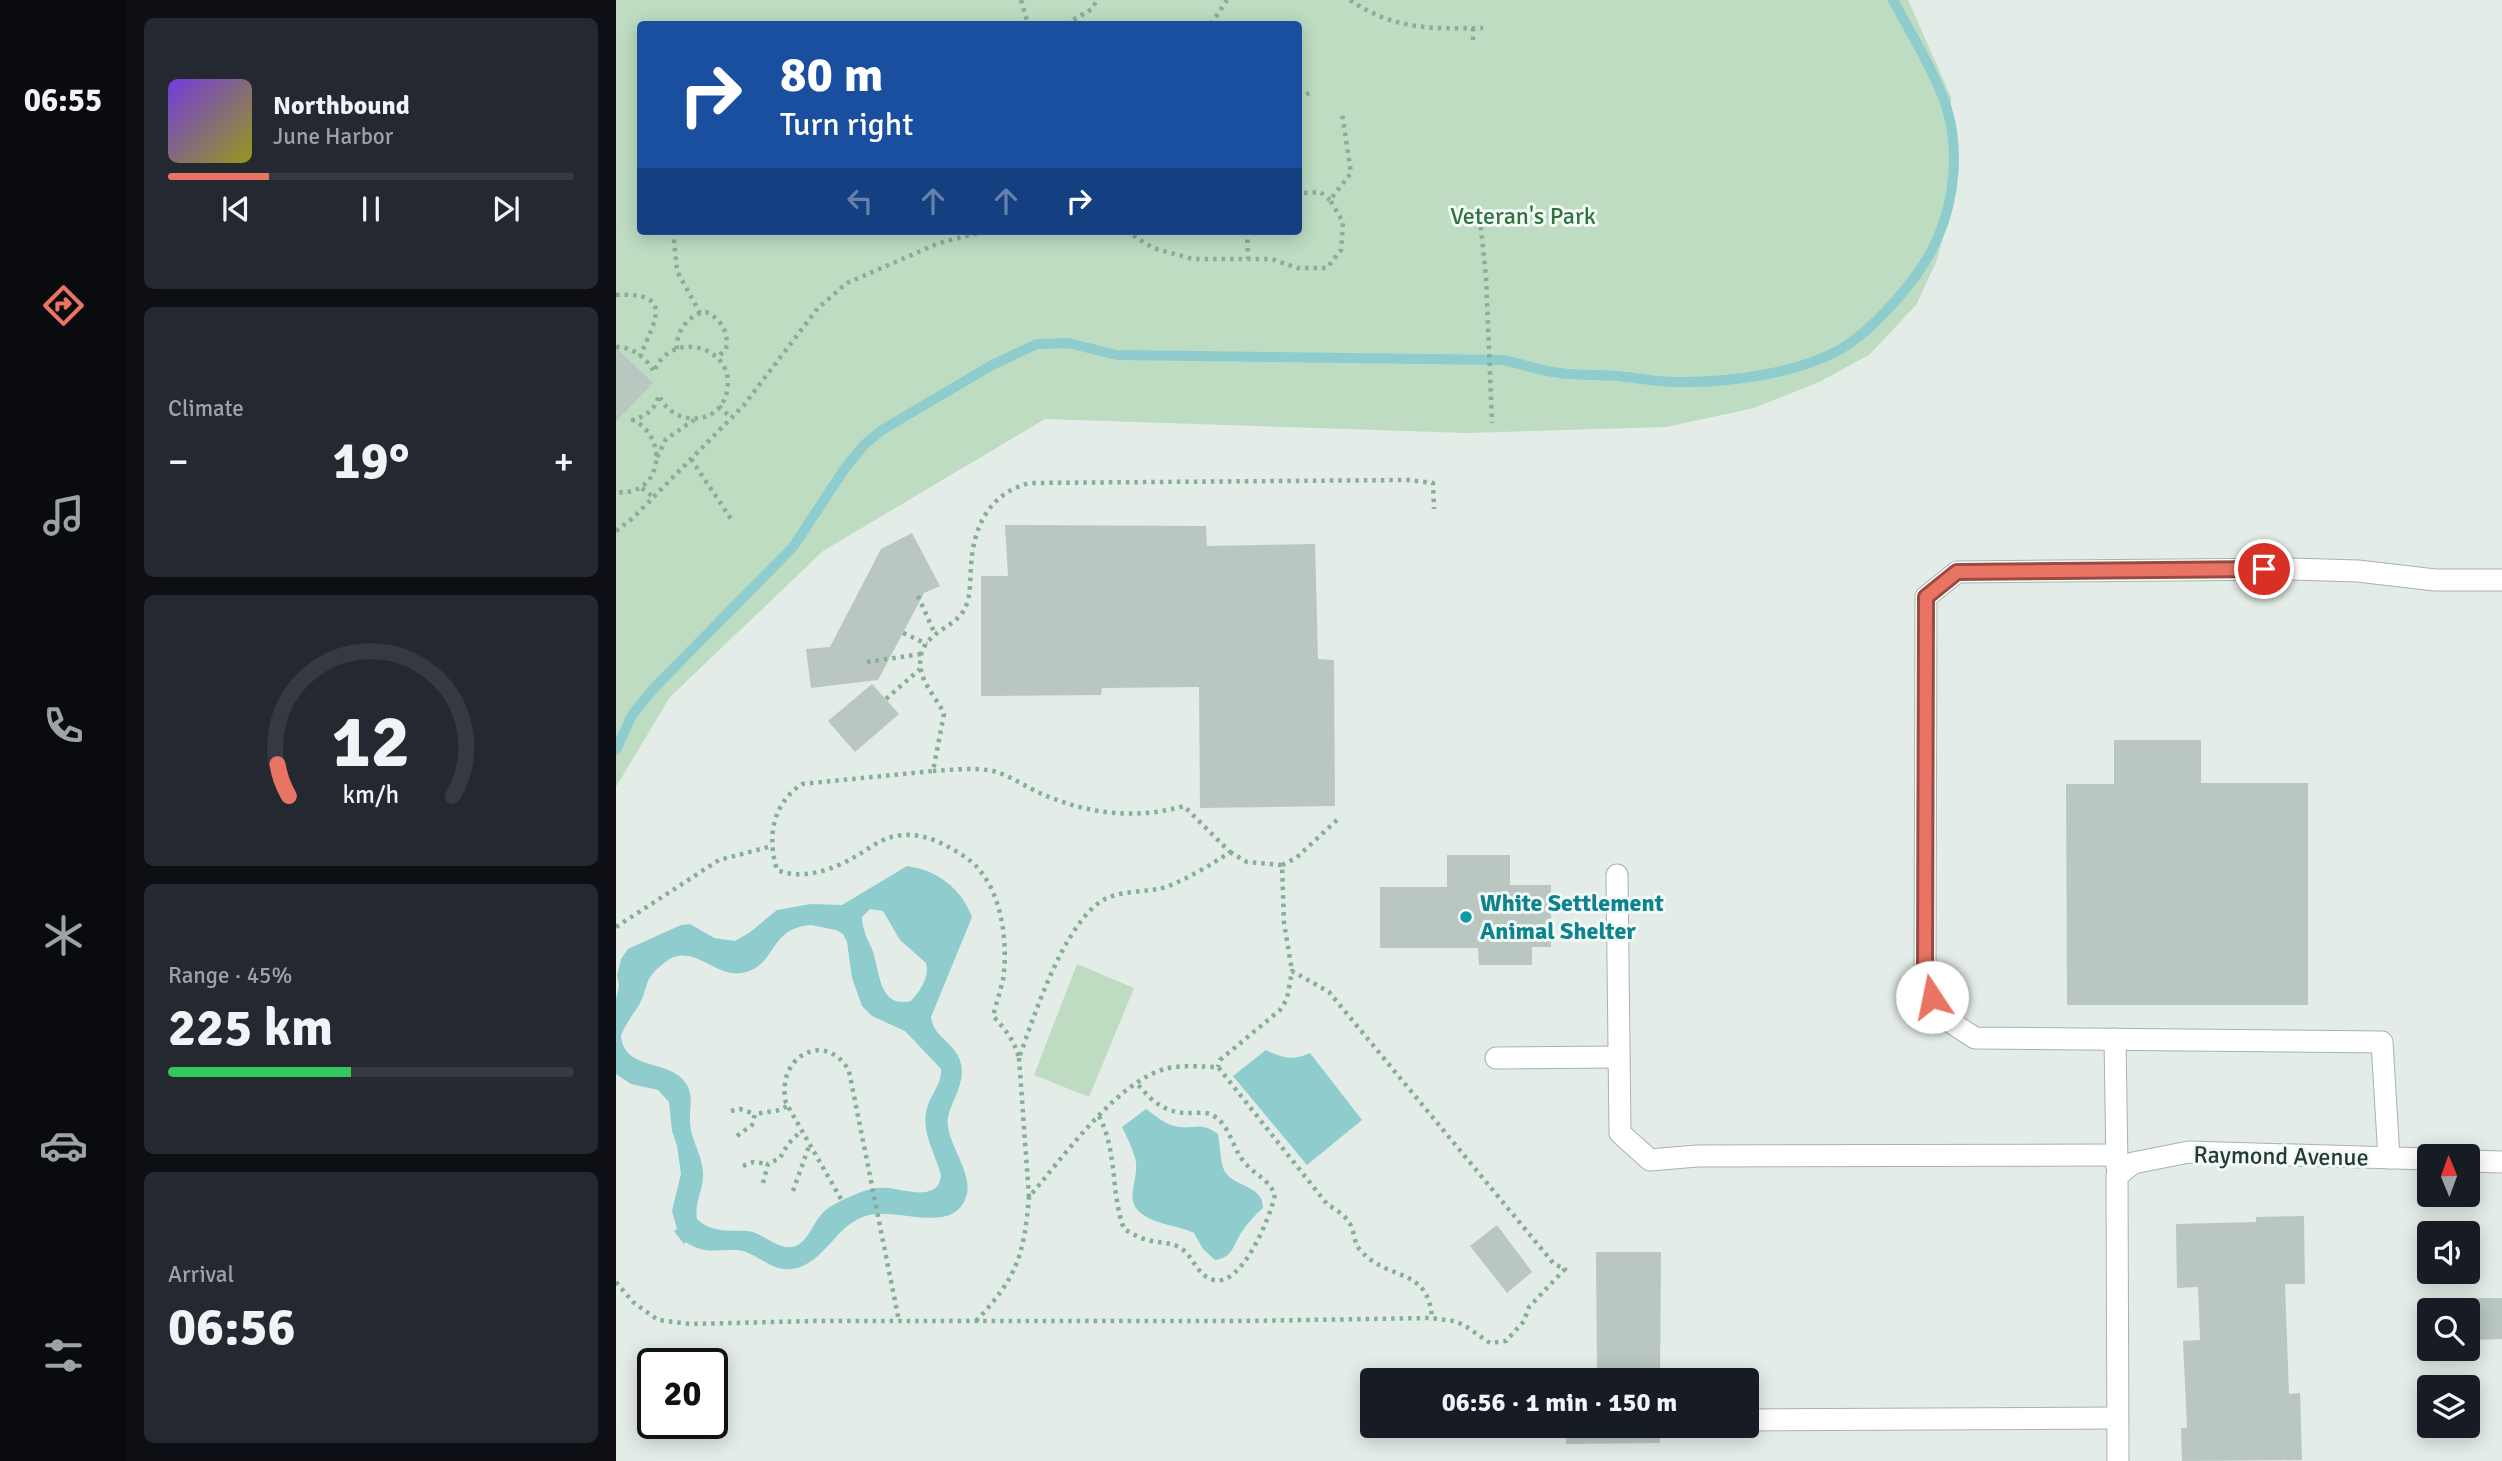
<!DOCTYPE html>
<html lang="en">
<head>
<meta charset="utf-8">
<style>
	:root { --surface:#171b24; --page:#242831; --text:#f1f3f6; --muted:#9ea1a6; --line:#363941; --accent:#ea7464 }
	body { margin:0; font-family:Signika,sans-serif; background:var(--page); color:var(--text); height:100vh; display:flex; flex-direction:column; font-size:26px; white-space:nowrap }
	* { box-sizing:border-box; margin:0 }
	p { font-size:23px; color:var(--muted) }
	.icon { flex:none; width:38px; height:38px; fill:none; stroke:currentColor; stroke-width:2; stroke-linecap:round; stroke-linejoin:round }
	.map { position:relative; flex:1; overflow:hidden }
	.panel { display:flex; flex-direction:column; gap:18px; padding:18px; background:#0d0f14; width:490px }
	.panel>* { flex:none }
	.banner { position:absolute; left:21px; top:21px; width:665px; height:214px; border-radius:7px; box-shadow:0 4px 18px #0003; background:#1a4fa0; color:#fff; overflow:hidden }
	.needle { width:46px; rotate:359deg }
	.controls { position:absolute; left:1801px; top:1144px; display:grid; gap:14px }
	.controls a { display:grid; place-items:center; width:63px; height:63px; border-radius:7px; background:var(--surface); box-shadow:0 4px 18px #0003; font-size:35px }
	.speed { position:absolute; left:21px; top:1348px; display:flex; gap:14px; font-size:35px; font-weight:700; text-align:center }
	.speed>* { display:grid; place-content:center; width:91px; height:91px; border-radius:50%; background:var(--surface); box-shadow:0 4px 18px #0003; line-height:1 }
	.speed .limit { border:4px solid #111; border-radius:10px; background:#fff; color:#111 }
	.pin { position:absolute; display:grid; place-items:center; width:60px; height:60px; color:#fff; margin:-30px; border:4px solid #fff; border-radius:50%; box-shadow:0 2px 7px #0007 }
	.me { position:absolute; width:77px; margin:-38px; rotate:349deg; stroke-linejoin:round; filter:drop-shadow(0 0 5px #0008) }
	.turn { display:flex; align-items:center; gap:24px; height:147px; padding:0 28px; font-size:32px }
	.turn .icon { width:91px; height:91px; stroke-width:2.5 }
	.turn b { display:block; font-size:49px; line-height:60px }
	.lanes { display:flex; align-items:center; height:66px; padding:0 28px; background:#0003; justify-content:center; gap:35px; direction:ltr }
	.lanes .off { opacity:.35 }
	.big { font-size:52px; font-weight:700; line-height:1.1 }
	.panel .card { flex:1; display:flex; flex-direction:column; justify-content:center; gap:10px; min-width:0; padding:0 24px; border-radius:10px; background:var(--page) }
	.panel .dial { align-items:center; gap:0 }
	.dial svg { height:182px; overflow:visible; fill:none; stroke:var(--line); stroke-width:7; stroke-linecap:round; text-anchor:middle }
	.dial text { fill:var(--text); stroke:none }
	.song { display:flex; align-items:center; gap:21px }
	.cover { width:84px; height:84px; border-radius:10px; background:linear-gradient(135deg,hsl(260 70% 55%),hsl(60 70% 35%)) }
	.played { height:7px; border-radius:4px; background:linear-gradient(90deg,var(--accent) 25%,var(--line) 25%) }
	.keys { display:flex; justify-content:space-around; direction:ltr }
	.heat { display:flex; justify-content:space-between; align-items:center; font-size:38px; direction:ltr }
	.charge { height:10px; border-radius:5px; background:linear-gradient(90deg,#34c759 45%,var(--line) 0) }
	.trip { position:absolute; left:744px; top:1368px; width:399px; height:70px; border-radius:7px; background:var(--surface); box-shadow:0 4px 18px #0003; font-weight:700; line-height:70px; text-align:center }
	main { display:flex; flex:1; min-height:0 }
	.menu { display:flex; flex-direction:column; width:126px; justify-content:space-around; align-items:center; background:#090b0e; color:var(--muted) }
	.menu .icon { width:49px; height:49px }
	.menu .selected { color:var(--accent) }
	.menu b { font-size:32px; color:var(--text) }
	.map>svg:first-child { display:block }
</style>
</head>
<body>
<main>
<nav class="menu">
<b>06:55</b>
<svg class="icon selected" aria-label="directions" viewBox="0 0 24 24"><path d="M12 3l9 9-9 9-9-9zM9 14v-3h6M13 9l2 2-2 2"/></svg>
<svg class="icon" aria-label="music" viewBox="0 0 24 24"><path d="M9 18V5l10-2v13"/><circle cx="6" cy="18" r="3"/><circle cx="16" cy="16" r="3"/></svg>
<svg class="icon" aria-label="phone" viewBox="0 0 24 24"><path d="M5 4h4l2 5-3 2q2 4 5 5l2-3 5 2v4C11 20 4 13 5 4z"/></svg>
<svg class="icon" aria-label="climate" viewBox="0 0 24 24"><path d="M12 3v18M4 7l16 10M4 17L20 7"/></svg>
<svg class="icon" aria-label="car" viewBox="0 0 24 24"><path d="M5 17H2v-5l4-1 3-4h7l3 4 3 1v5h-3M9 17h6M6 11h13"/><circle cx="7" cy="17" r="2"/><circle cx="17" cy="17" r="2"/></svg>
<svg class="icon" aria-label="filters" viewBox="0 0 24 24"><path d="M4 7h16M4 17h16"/><circle cx="9" cy="7" r="2"/><circle cx="15" cy="17" r="2"/></svg>
</nav>
<section class="panel">
<div class="card">
<div class="song"><i class="cover"></i><div><b>Northbound</b><p>June Harbor</p></div></div>
<div class="played"></div>
<div class="keys"><svg class="icon" aria-label="previous" viewBox="0 0 24 24"><path d="M18 5L8 12l10 7zM5 5v14"/></svg><svg class="icon" aria-label="pause" viewBox="0 0 24 24"><path d="M8 5v14M16 5v14"/></svg><svg class="icon" aria-label="next" viewBox="0 0 24 24"><path d="M6 5l10 7-10 7zM19 5v14"/></svg></div>
</div>
<div class="card"><p>Climate</p>
<div class="heat"><a>−</a><b class="big">19°</b><a>+</a></div>
</div>
<div class="card dial"><svg viewBox="0 0 100 80">
<path d="M14 69A42 42 0 1 1 86 69"/>
<path d="M14 69A42 42 0 0 1 9 55" stroke="#ea7464"/>
<text x="50" y="56" font-size="32" font-weight="700">12</text>
<text x="50" y="72" font-size="11">km/h</text>
</svg></div>
<div class="card"><p>Range · 45%</p><b class="big">225 km</b><div class="charge"></div></div>
<div class="card"><p>Arrival</p><b class="big">06:56</b></div>
</section>
<div class="map">
<svg width="1886" height="1461" viewBox="0 0 1886 1461">
	<rect width="100%" height="100%" fill="#e3ece7"/>
	<g fill="#bddcc2" fill-rule="evenodd">
		<path d="M0 0H1292L1335 97 1334 211 1321 260 1300 305 1253 355 1203 382 1138 408 1050 427 851 433 429 419 207 551 54 697 0 787ZM24 24H682V231H24Z"/>
		<path d="M461 964 518 988 473 1097 418 1075Z"/>
	</g>
	<g fill="#8eccce" fill-rule="evenodd">
		<path d="M291 866C321 870 345 888 356 917L315 1017C317 1038 341 1043 345 1064 350 1089 329 1107 332 1126 334 1147 358 1176 350 1197 337 1235 283 1208 253 1215 219 1223 210 1264 176 1269 155 1272 141 1252 121 1250 102 1249 88 1255 70 1242L68 1244 58 1231 61 1229 56 1211 65 1174 61 1146 56 1131 53 1102 42 1090 15 1084 0 1074V999L3 986 1 975 5 959 12 949 65 925 74 924 98 938 119 941 133 933 161 910 195 904 226 905ZM254 909 267 911 284 940 310 963C314 977 304 991 295 1001 262 1009 264 970 256 949 251 938 246 929 246 917ZM195 925 220 930 227 934 231 942 236 978 246 1006 256 1016 289 1031 325 1069C326 1083 316 1093 312 1105 303 1130 319 1152 325 1175 323 1203 288 1189 271 1188 262 1187 254 1189 245 1192 232 1198 213 1204 204 1216 196 1226 190 1245 176 1247 160 1249 146 1232 131 1231 112 1230 96 1233 81 1219 78 1203 87 1191 87 1176 88 1158 75 1141 74 1123 73 1109 78 1098 71 1085 56 1058 8 1072 5 1036 9 1023 20 1012 26 999 29 992 30 985 33 979 37 972 42 968 48 963 78 938 101 984 133 971 161 961 154 928 195 925Z"/>
		<path d="M650 1050C666 1058 678 1061 694 1053L746 1120 691 1165 617 1076Z"/>
		<path d="M530 1109C539 1115 548 1124 559 1126 578 1131 583 1120 602 1134 604 1144 604 1163 609 1172 620 1188 647 1185 647 1208 639 1215 631 1224 625 1233 617 1246 616 1258 599 1260L587 1249 578 1233C561 1225 541 1225 526 1214 506 1200 525 1177 519 1158 516 1147 511 1137 506 1127Z"/>
	</g>
	<g fill="none" stroke-linecap="round" stroke-linejoin="round">
		<path stroke="#8eccce" stroke-width="10" d="M0 750 16 715 39 687 177 547 229 468 248 445 266 430 376 365 421 344 452 343 501 355 887 360C906 364 925 371 944 373 963 376 983 374 1002 376 1021 378 1040 382 1060 382 1110 383 1181 374 1225 349 1255 331 1290 292 1309 262 1336 219 1346 159 1331 109 1321 76 1294 32 1277 0"/>
	</g>
	<g fill="#b9c7c0">
		<path d="M0 348 37 383 0 421Z"/>
		<path d="M389 525 590 526 591 546 699 544 702 659 718 660 719 806 584 808 583 687 486 688 485 695 365 696V576H392Z"/>
		<path d="M296 533 324 586 308 593 262 680 195 688 190 649 214 647 265 549Z"/>
		<path d="M256 684 283 714 239 752 212 721Z"/>
		<path d="M1498 740H1585V783H1692V1005H1451L1450 784H1498Z"/>
		<path d="M831 855H894V885H935V947H916V965H863L862 948H764V887H831Z"/>
		<path d="M1688 1216 1689 1284H1669L1673 1394 1684 1393 1686 1460 1566 1461 1565 1428H1571L1567 1341 1584 1340 1582 1287 1561 1288 1560 1224 1640 1222V1217Z"/>
		<path d="M881 1225 916 1272 891 1293 854 1246Z"/>
		<path d="M980 1252H1045L1044 1381H950V1375H981Z"/>
		<path d="M1852 1298H1886V1339L1852 1340Z"/>
		<path d="M950 1426H1044V1443L950 1444Z"/>
	</g>
	<g fill="none" stroke-linecap="round" stroke-linejoin="round">
		<g stroke="#a6b4ad" stroke-width="23">
			<g id="minor">
				<path d="M1001 875 1004 1133 1034 1160 1081 1156 1501 1155"/>
				<path d="M1499 1039 1501 1167"/>
				<path d="M880 1058 1003 1057"/>
				<path d="M1773 1158 1766 1042 1359 1038 1322 1014 1309 980 1310 597 1341 572 1676 569 1742 571 1819 580H1886"/>
				<path d="M1852 1161 1886 1162"/>
				<path d="M1130 1420 1501 1418"/>
				<path d="M1502 1461 1501 1176 1517 1163 1573 1152 1813 1159"/>
			</g>
		</g>
		<g stroke="#85ae9c" stroke-width="4.5" stroke-dasharray="3.5 5" stroke-linecap="butt">
			<path d="M405 0 412 24"/>
			<path d="M734 0C778 30 816 29 867 28"/>
			<path d="M450 24 476 9 481 0"/>
			<path d="M595 24 611 0"/>
			<path d="M857 28V44"/>
			<path d="M682 97 697 92"/>
			<path d="M688 193 704 192 714 200"/>
			<path d="M863 210 870 277 876 423"/>
			<path d="M57 231 61 271 84 313"/>
			<path d="M510 231 537 248 577 259H656L681 268H711L725 250 727 222 714 200 735 173 726 113"/>
			<path d="M631 231 632 259"/>
			<path d="M0 295C58 292 40 319 24 356"/>
			<path d="M0 347C15 346 31 358 38 372 53 329 120 345 111 391 104 427 56 427 43 395 40 409 30 416 17 420 53 437 47 497 0 492"/>
			<path d="M61 349C59 332 73 314 90 312 105 319 113 332 110 349L101 358"/>
			<path d="M103 406 115 418"/>
			<path d="M41 457 50 439 78 420"/>
			<path d="M75 459 115 519"/>
			<path d="M26 488 37 497"/>
			<path d="M0 531 17 518 128 405 202 308 231 283 323 243 370 231"/>
			<path d="M302 596 319 634"/>
			<path d="M287 633 311 644"/>
			<path d="M251 662 305 654"/>
			<path d="M270 699 304 669"/>
			<path d="M317 771C336 770 358 767 377 771 393 775 410 787 426 794 472 814 519 820 568 806L614 852C598 863 562 885 542 889 525 892 506 891 489 899 449 920 418 1016 403 1058 398 1040 390 1030 377 1016 380 1004 384 992 387 980 392 947 387 899 365 872 358 862 347 855 336 849 319 839 300 832 280 836 266 838 254 848 242 855 219 869 187 881 161 870 151 837 156 804 186 784L317 771 328 714C319 694 300 679 305 655 310 632 338 628 348 610 355 598 354 580 355 567 357 527 373 493 414 483L792 480 817 483 818 509"/>
			<path d="M614 852 631 862 666 865 668 923 676 971"/>
			<path d="M666 865 680 858 721 820"/>
			<path d="M0 927 103 860 156 846"/>
			<path d="M403 1058 413 1197C445 1160 500 1082 549 1069 565 1064 586 1067 602 1067L711 1204C720 1210 731 1216 735 1226 739 1235 738 1244 745 1251 773 1282 812 1266 816 1318L837 1321 848 1325 874 1343 890 1341 908 1321 913 1307 949 1269 938 1264 713 992 676 971 671 999 664 1010 604 1060 602 1067"/>
			<path d="M115 1111 124 1109 139 1114"/>
			<path d="M483 1116C502 1153 494 1190 508 1229 515 1233 523 1238 532 1240 542 1243 553 1242 563 1247 578 1255 579 1275 598 1280 626 1287 655 1216 659 1194 649 1176 640 1176 629 1163 616 1149 614 1122 594 1114 588 1112 578 1113 571 1113 549 1113 534 1100 521 1083"/>
			<path d="M121 1136 136 1125 139 1114 164 1110 171 1106"/>
			<path d="M127 1166 137 1162 152 1164"/>
			<path d="M147 1183 152 1164 164 1158 172 1144 185 1131"/>
			<path d="M177 1191 193 1146"/>
			<path d="M225 1199 170 1103C159 1055 211 1030 233 1071L283 1321"/>
			<path d="M0 1282 17 1302 42 1320 74 1324 199 1321H624L816 1318"/>
			<path d="M360 1321C401 1278 408 1255 413 1197"/>
		</g>
		<use href="#minor" stroke="#fff" stroke-width="21"/>
	</g>
	<g fill="none" stroke-linecap="round" stroke-linejoin="round">
		<g stroke="#984b41" stroke-width="18">
			<path id="route" d="M1316 997 1309 980 1310 597 1341 572 1648 569"/>
		</g>
		<use href="#route" stroke="#ea7464" stroke-width="12"/>
	</g>
	<circle fill="#0f9aa8" stroke="#f3f9f5" stroke-width="2.5" cx="850" cy="917" r="7"/>
	<g text-anchor="middle" stroke-width="6" stroke-linejoin="round" paint-order="stroke">
		<g font-size="24" fill="#307141" stroke="#f3f9f5">
			<text x="907" y="224">Veteran's Park</text>
		</g>
		<g font-size="24" font-weight="bold" fill="#0d838f" stroke="#f3f9f5" text-anchor="start">
			<text x="864" y="911">White Settlement<tspan x="864" dy="28">Animal Shelter</tspan></text>
		</g>
		<g font-size="24" fill="#243c33" stroke="#f3f9f5">
			<text transform="translate(1665 1156) rotate(1)" y="8">Raymond Avenue</text>
		</g>
	</g>
</svg>
<div class="controls">
<a><svg class="needle" viewBox="-14 -14 28 28"><path d="M0-13l5 13h-10z" fill="#e53935"/><path d="M0 13l5-13h-10z" fill="#9ea1a6"/></svg></a>
<a><svg class="icon" aria-label="sound" viewBox="0 0 24 24"><path d="M4 9h4l5-4v14l-5-4H4zM17 9q2 3 0 6"/></svg></a>
<a><svg class="icon" aria-label="search" viewBox="0 0 24 24"><circle cx="10" cy="10" r="6"/><path d="M15 15l6 6"/></svg></a>
<a><svg class="icon" aria-label="layers" viewBox="0 0 24 24"><path d="M12 4l9 5-9 5-9-5zM3 14l9 5 9-5"/></svg></a>
</div>
<div class="speed"><div class="limit">20</div></div>
<div class="pin" style="left:1648px;top:569px;background:#d93025"><svg class="icon" aria-label="arrive" viewBox="0 0 24 24"><path d="M6 21V4h12l-3 4 3 4H6"/></svg></div>
<svg class="me" style="left:1316px;top:997px" viewBox="-20 -20 40 40"><circle r="19" fill="#fff"/><path d="M0-13L10 11 0 6-10 11z" fill="#ea7464"/></svg>
<div class="trip">06:56 · 1 min · 150 m</div>
<div class="banner">
<div class="turn"><svg class="icon" aria-label="right" viewBox="0 0 24 24"><path d="M7 20v-9h11M14 6l5 5-5 5"/></svg><div><b>80 m</b>Turn right</div></div>
<div class="lanes"><svg class="icon off" aria-label="left" viewBox="0 0 24 24"><path d="M17 20v-9H6M10 6l-5 5 5 5"/></svg><svg class="icon off" aria-label="ahead" viewBox="0 0 24 24"><path d="M12 20V5M6 11l6-6 6 6"/></svg><svg class="icon off" aria-label="ahead" viewBox="0 0 24 24"><path d="M12 20V5M6 11l6-6 6 6"/></svg><svg class="icon" aria-label="right" viewBox="0 0 24 24"><path d="M7 20v-9h11M14 6l5 5-5 5"/></svg></div>
</div>
</div>
</main>
</body>
</html>
